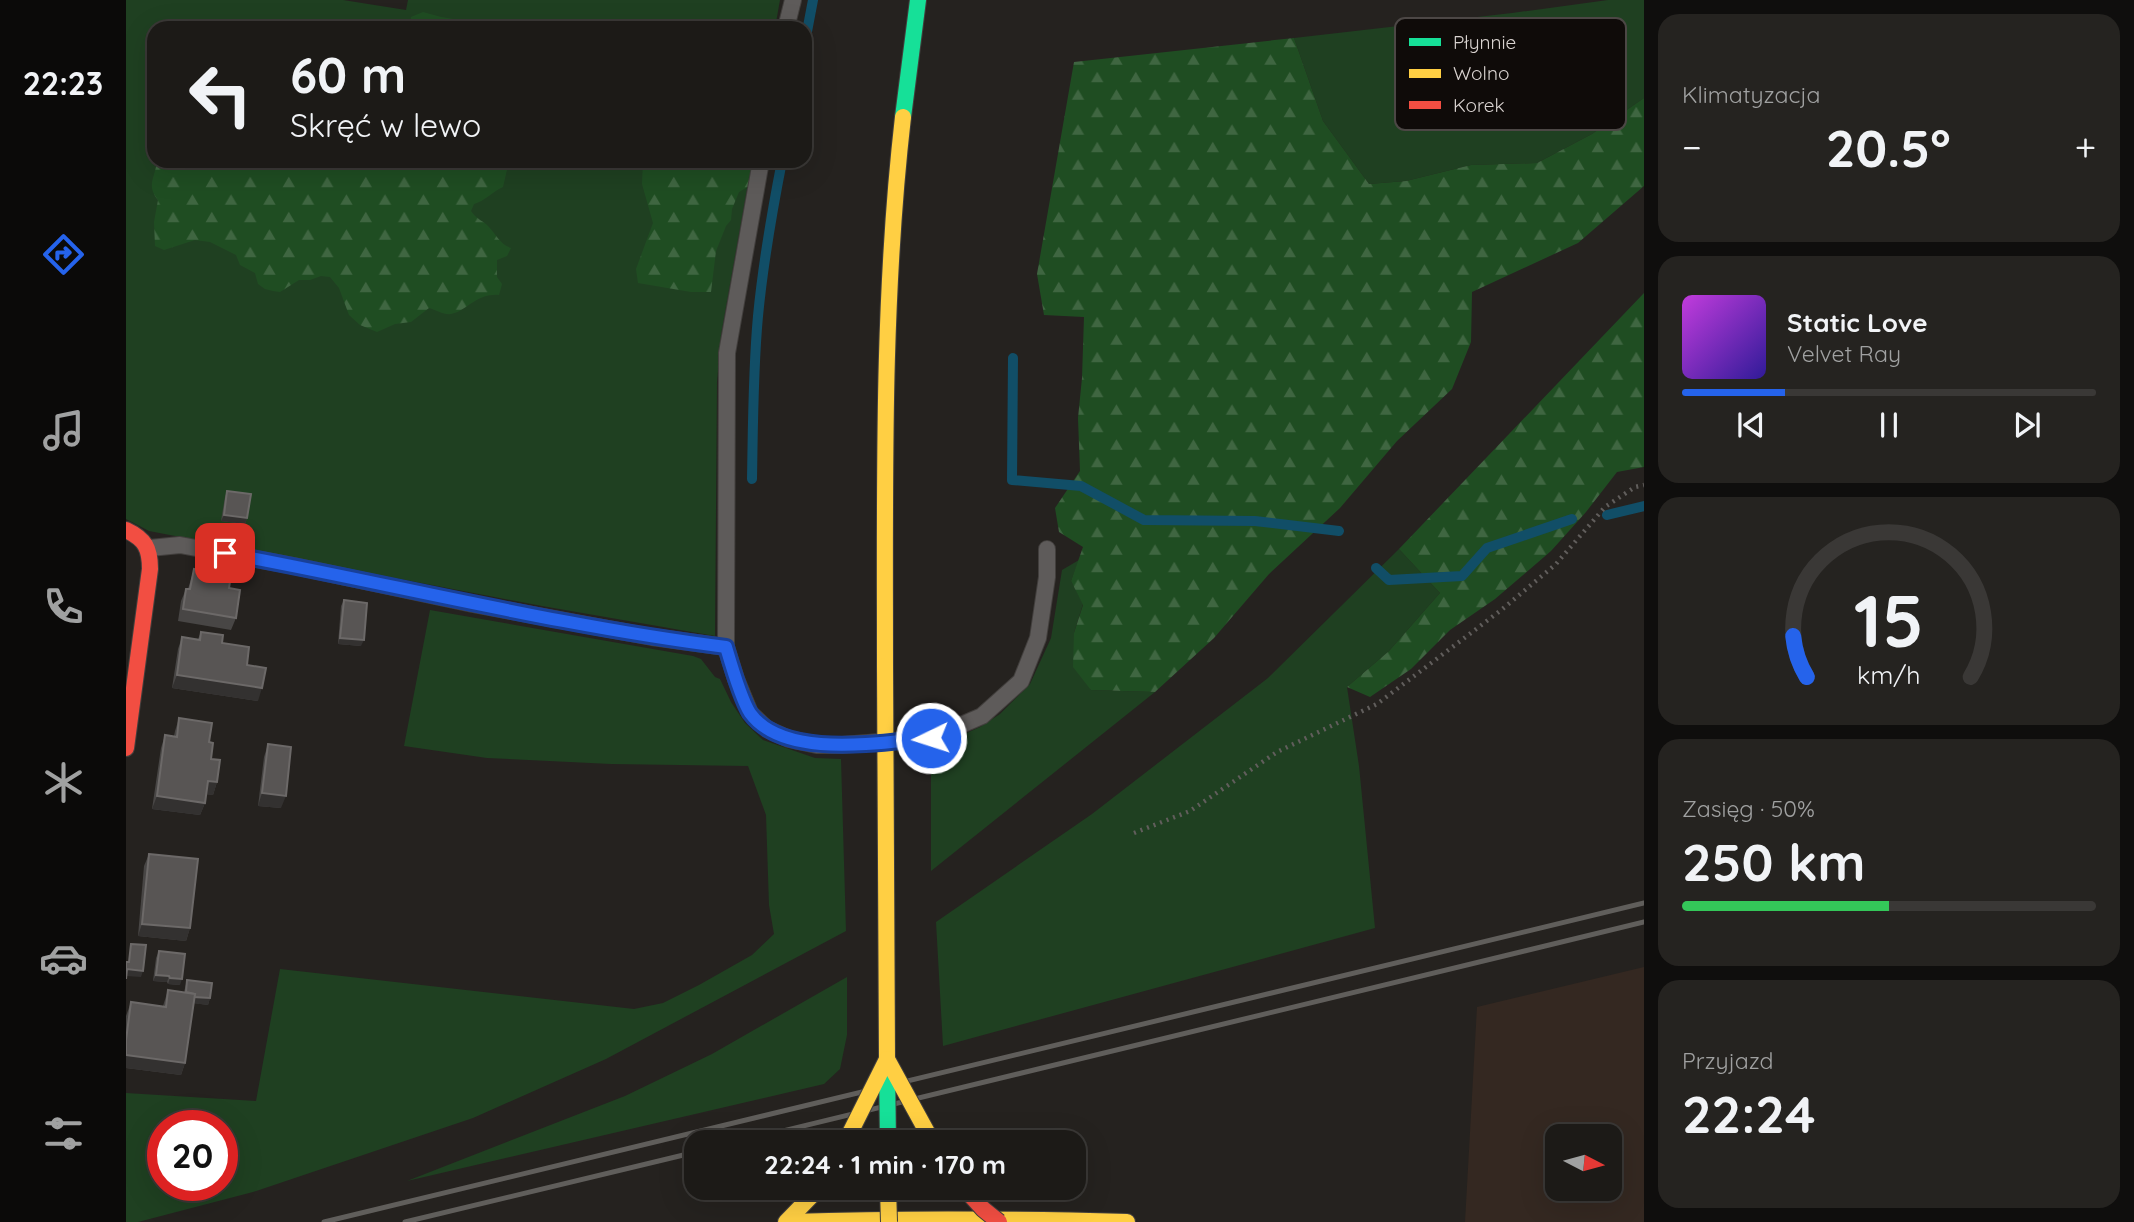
<!DOCTYPE html>
<html lang="pl">
<head>
<meta charset="utf-8">
<style>
	:root { --surface:#1c1a17; --page:#252320; --text:#f1f3f6; --muted:#a0a1a1; --line:#3a3836; --accent:#2563eb }
	body { margin:0; font-family:Quicksand,sans-serif; background:var(--page); color:var(--text); height:100vh; display:flex; flex-direction:column; font-size:26px; white-space:nowrap }
	* { box-sizing:border-box; margin:0 }
	p { font-size:23px; color:var(--muted) }
	.icon { flex:none; width:38px; height:38px; fill:none; stroke:currentColor; stroke-width:2; stroke-linecap:round; stroke-linejoin:round }
	.map { position:relative; flex:1; overflow:hidden }
	.sheet { display:flex; flex-direction:column; gap:14px; padding:14px; background:#0f0e0d; width:490px }
	.sheet>* { flex:none }
	.hud { position:absolute; left:21px; top:21px; width:665px; height:147px; border-radius:21px; box-shadow:0 7px 28px #0002,0 0 0 2px var(--line); background:#1c1a17; color:var(--text); overflow:hidden }
	.needle { width:46px; rotate:96deg }
	.fabs { position:absolute; left:1419px; top:1124px; display:grid; gap:14px }
	.fabs a { display:grid; place-items:center; width:77px; height:77px; border-radius:14px; background:var(--surface); box-shadow:0 7px 28px #0002,0 0 0 2px var(--line); font-size:35px }
	.speed { position:absolute; left:21px; top:1110px; display:flex; gap:14px; font-size:35px; font-weight:700; text-align:center }
	.speed>* { display:grid; place-content:center; width:91px; height:91px; border-radius:50%; background:var(--surface); box-shadow:0 7px 28px #0002,0 0 0 2px var(--line); line-height:1 }
	.speed .limit { border:10px solid #d22; background:#fff; color:#111 }
	.pin { position:absolute; display:grid; place-items:center; width:60px; height:60px; color:#fff; margin:-30px; border-radius:14px; box-shadow:0 4px 10px #0006 }
	.me { position:absolute; width:77px; margin:-38px; rotate:266deg; stroke-linejoin:round; filter:drop-shadow(0 0 5px #0008) }
	.turn { display:flex; align-items:center; gap:24px; height:147px; padding:0 28px; font-size:32px }
	.turn .icon { width:91px; height:91px; stroke-width:2.5 }
	.turn b { display:block; font-size:49px; line-height:60px }
	.big { font-size:52px; font-weight:700; line-height:1.1 }
	.sheet .tile { flex:1; display:flex; flex-direction:column; justify-content:center; gap:10px; min-width:0; padding:0 24px; border-radius:21px; background:var(--page) }
	.sheet .dial { align-items:center; gap:0 }
	.dial svg { height:182px; overflow:visible; fill:none; stroke:var(--line); stroke-width:7; stroke-linecap:round; text-anchor:middle }
	.dial text { fill:var(--text); stroke:none }
	.song { display:flex; align-items:center; gap:21px }
	.cover { width:84px; height:84px; border-radius:10px; background:linear-gradient(135deg,hsl(290 70% 55%),hsl(250 70% 35%)) }
	.played { height:7px; border-radius:4px; background:linear-gradient(90deg,var(--accent) 25%,var(--line) 25%) }
	.keys { display:flex; justify-content:space-around; direction:ltr }
	.heat { display:flex; justify-content:space-between; align-items:center; font-size:38px; direction:ltr }
	.charge { height:10px; border-radius:5px; background:linear-gradient(90deg,#34c759 50%,var(--line) 0) }
	.trip { position:absolute; left:558px; top:1130px; width:402px; height:70px; border-radius:21px; background:var(--surface); box-shadow:0 7px 28px #0002,0 0 0 2px var(--line); font-weight:700; line-height:70px; text-align:center }
	main { display:flex; flex:1; min-height:0 }
	.dock { display:flex; flex-direction:column; width:126px; justify-content:space-around; align-items:center; background:#0b0a09; color:var(--muted) }
	.dock .icon { width:49px; height:49px }
	.dock .active { color:var(--accent) }
	.dock b { font-size:32px; color:var(--text) }
	.map>svg:first-child { display:block }
</style>
</head>
<body>
<main>
<nav class="dock">
<b>22:23</b>
<svg class="icon active" aria-label="directions" viewBox="0 0 24 24"><path d="M12 3l9 9-9 9-9-9zM9 14v-3h6M13 9l2 2-2 2"/></svg>
<svg class="icon" aria-label="music" viewBox="0 0 24 24"><path d="M9 18V5l10-2v13"/><circle cx="6" cy="18" r="3"/><circle cx="16" cy="16" r="3"/></svg>
<svg class="icon" aria-label="phone" viewBox="0 0 24 24"><path d="M5 4h4l2 5-3 2q2 4 5 5l2-3 5 2v4C11 20 4 13 5 4z"/></svg>
<svg class="icon" aria-label="climate" viewBox="0 0 24 24"><path d="M12 3v18M4 7l16 10M4 17L20 7"/></svg>
<svg class="icon" aria-label="car" viewBox="0 0 24 24"><path d="M5 17H2v-5l4-1 3-4h7l3 4 3 1v5h-3M9 17h6M6 11h13"/><circle cx="7" cy="17" r="2"/><circle cx="17" cy="17" r="2"/></svg>
<svg class="icon" aria-label="filters" viewBox="0 0 24 24"><path d="M4 7h16M4 17h16"/><circle cx="9" cy="7" r="2"/><circle cx="15" cy="17" r="2"/></svg>
</nav>
<div class="map">
<svg width="1518" height="1222" viewBox="0 0 1518 1222">
	<defs>
		<pattern id="forest-firs" width="22" height="20" patternUnits="userSpaceOnUse" patternTransform="scale(1.75)"><rect width="22" height="20" fill="#1f4d22"/><path d="M5 1l3.5 6h-7zM16 11l3.5 6h-7z" fill="#3f6641"/></pattern>
	</defs>
	<rect width="100%" height="100%" fill="#25221f"/>
	<path fill="#342821" fill-rule="evenodd" d="M1518 967V1222H1339L1351 1007ZM1432 1136H1484V1188H1432Z"/>
	<g fill="#1f4021" fill-rule="evenodd">
		<path d="M0 0H217L280 10 282 0H654L649 28H28V161H626L595 335 591 382 589 636 416 606 23 531 0 519Z"/>
		<path d="M1482 0H1518V98L1466 134 1411 163 1345 165 1280 181 1243 184 1197 121 1168 38 1386 13Z"/>
		<path d="M1273 549 1314 593 1263 651 1221 687 1233 766 1249 928 817 1046 810 922 966 814 1142 678Z"/>
		<path d="M953 560 945 581 957 604 948 633 965 690 1029 692 805 871V749L854 727 874 714 904 684 925 638 936 570Z"/>
		<path d="M304 610 567 656 575 659 589 677 594 679 605 702 619 723 637 740 689 758 715 759 720 931 480 1059 347 1118 127 1192 12 1222H0V1093L130 1101 154 969 508 1009 537 1003 573 985 626 955 648 934 643 905 640 815 622 766 485 764 361 758 278 746ZM37 1125H96V1185H37Z"/>
		<path d="M721 977V1035L714 1069 698 1084 281 1181 499 1096 586 1054Z"/>
	</g>
	<g fill="url(#forest-firs)">
		<path d="M297 12 315 17 358 24 364 28H284L285 17Z"/>
		<path d="M1168 38 1197 121 1243 184 1280 181 1345 165 1411 163 1466 134 1518 98V186L1452 243 1346 292 1345 342 1326 389 1271 441 1214 508 1143 574 1088 638 1029 692 965 690 947 667 948 633 957 605 945 581 957 547 933 532 929 508 954 471 952 418 956 378 958 317 918 315 911 274 948 62Z"/>
		<path d="M31 161H383L377 187C366 192 359 201 348 204L345 211C352 221 357 220 363 227 371 236 374 244 385 248L381 256 371 260V277L376 284 373 295C350 293 340 312 325 314 318 315 310 310 303 308L285 322 269 324 251 332 234 325 223 315 213 288 204 277 195 276 184 280H173L154 292 147 291 139 289 132 284 129 273 114 265 110 255 84 242 69 240 38 250 29 246 28 222 32 200C20 185 29 178 31 161Z"/>
		<path d="M517 161H626L625 185 613 192 606 209 605 220 600 226 590 251 585 292H565L512 283 510 269 527 223 516 184Z"/>
		<path d="M1518 293V467L1491 472 1460 512 1425 551 1369 599 1324 630 1285 669 1244 697 1221 687 1263 651 1314 593 1273 549Z"/>
	</g>
	<g fill="none" stroke-linecap="round" stroke-linejoin="round">
		<g stroke="#114e67" stroke-width="10">
			<path d="M679 42 687 0"/>
			<path d="M887 358 886 480 955 486 1018 520 1129 521 1213 531"/>
			<path d="M626 479C627 424 627 370 632 316 637 264 646 212 656 161"/>
			<path d="M1481 515 1518 506"/>
			<path d="M1250 568 1263 580 1336 576 1361 548 1446 519"/>
		</g>
		<g stroke="#423f3d" stroke-width="18">
			<g id="lane">
				<path d="M660 28 667 0"/>
				<path d="M635 161 601 353 600 647 610 679 624 713 641 729 663 739 691 745H716L805 738 856 716 895 681 912 638 921 577V549"/>
				<path d="M24 548 54 545 168 566 347 604 526 637 600 647"/>
			</g>
		</g>
		<g stroke="#423f3d" stroke-width="18">
			<path id="fast" d="M777 117 792 0"/>
		</g>
		<g stroke="#423f3d" stroke-width="18">
			<g id="slow">
				<path d="M759 666C759 482 756 300 777 117"/>
				<path d="M660 1222 693 1188"/>
				<path d="M666 1222C778 1218 889 1219 1001 1222"/>
			</g>
		</g>
		<g stroke="#423f3d" stroke-width="18">
			<path id="jam" d="M0 530C19 539 24 548 24 569L0 748"/>
		</g>
		<path stroke="#615e5c" stroke-width="4.5" stroke-dasharray="2 5" stroke-linecap="butt" d="M1008 833 1064 811 1151 752 1251 704 1374 611 1430 564 1479 507 1509 487 1518 485"/>
		<use href="#lane" stroke="#5e5b5a" stroke-width="16"/>
		<use href="#fast" stroke="#16e098" stroke-width="16"/>
		<use href="#slow" stroke="#ffcf43" stroke-width="16"/>
		<use href="#jam" stroke="#f24e42" stroke-width="16"/>
		<g stroke="#605e5b" stroke-width="5">
			<path d="M607 1143 1518 922"/>
			<path d="M198 1222 1518 903"/>
			<path d="M279 1222 570 1152"/>
		</g>
		<g stroke="#423f3d" stroke-width="18" stroke-linecap="butt">
			<path id="fast-bridge" d="M761 1065 762 1143"/>
		</g>
		<g stroke="#423f3d" stroke-width="18" stroke-linecap="butt">
			<g id="slow-bridge">
				<path d="M759 666 761 1059"/>
				<path d="M761 1059 807 1143"/>
				<path d="M719 1143 761 1059"/>
				<path d="M762 1188 763 1222"/>
			</g>
		</g>
		<g stroke="#423f3d" stroke-width="18" stroke-linecap="butt">
			<path id="jam-bridge" d="M838 1188 857 1209 873 1222"/>
		</g>
		<use href="#fast-bridge" stroke="#16e098" stroke-width="16"/>
		<use href="#slow-bridge" stroke="#ffcf43" stroke-width="16"/>
		<use href="#jam-bridge" stroke="#f24e42" stroke-width="16"/>
	</g>
	<g fill="#484645">
		<path d="M101 491 121 518 119 524 95 521 99 497Z"/>
		<path d="M68 569 103 588 110 618 105 630 52 621 55 601 60 589H62Z"/>
		<path d="M218 600 235 646 212 644 215 606Z"/>
		<path d="M75 632 96 643 121 665 132 701 46 688 52 649 56 637 72 639Z"/>
		<path d="M53 718 83 742 85 759 91 782 87 795 80 794 79 803 74 815 26 809 35 748 39 735 48 736 49 731Z"/>
		<path d="M142 744 155 808 132 806 138 757Z"/>
		<path d="M23 854 64 928 60 941 12 936 18 866Z"/>
		<path d="M33 951 54 985 42 984 41 982 27 981 30 958Z"/>
		<path d="M61 980 84 998 82 1005 68 1003 59 1063 55 1075 0 1068V1016L5 1002 37 1006 42 990 58 992Z"/>
	</g>
	<g fill="#333130">
		<path d="M98 515 121 518 119 524 95 521Z"/>
		<path d="M214 638 238 640 235 646 212 644Z"/>
		<path d="M51 675 136 688 132 701 46 688Z"/>
		<path d="M82 781 91 782 87 795 77 794Z"/>
		<path d="M136 793 160 796 155 808 132 806Z"/>
		<path d="M31 796 79 803 74 815 26 809Z"/>
		<path d="M16 924 64 928 60 941 12 936Z"/>
		<path d="M1 969 17 971 15 977 0 976Z"/>
		<path d="M30 975 43 976 41 982 27 981Z"/>
		<path d="M44 978 56 979 54 985 42 984Z"/>
		<path d="M59 996 84 998 82 1005 57 1002Z"/>
		<path d="M0 1055 59 1063 55 1075 0 1068Z"/>
	</g>
	<g fill="#585554" stroke="#6c6968" stroke-width="2">
		<path d="M101 491 125 494 121 518 98 515Z"/>
		<path d="M68 569 105 575 103 588 114 590 110 618 57 609 60 589H64Z"/>
		<path d="M218 600 241 603 238 640 214 638Z"/>
		<path d="M75 632 97 635 96 643 123 647 121 665 140 668 136 688 51 675 56 637 74 640Z"/>
		<path d="M53 718 86 723 83 742 87 743 85 759 94 760 91 782 82 781 79 803 31 796 39 735 51 737Z"/>
		<path d="M142 744 165 747 160 796 136 793Z"/>
		<path d="M23 854 72 859 64 928 16 924Z"/>
		<path d="M5 944 20 945 17 971 1 969 0 979V962H3Z"/>
		<path d="M33 951 59 954 56 979 44 978 43 976 30 975Z"/>
		<path d="M61 980 86 983 84 998 68 997 69 994 60 992Z"/>
		<path d="M42 990 69 994 59 1063 0 1055V1040L5 1002 40 1007Z"/>
	</g>
	<g fill="none" stroke-linecap="round" stroke-linejoin="round">
		<g stroke="#184099" stroke-width="18">
			<path id="route" d="M99 553C267 584 432 626 600 647 605 664 615 699 624 713 658 760 755 742 805 738"/>
		</g>
		<use href="#route" stroke="#2563eb" stroke-width="12"/>
	</g>
	<rect x="1269" y="18" width="231" height="112" rx="10" fill="#0f0b09" stroke="#4c4745" stroke-width="2"/>
	<rect x="1283" y="38" width="32" height="8" fill="#16e098"/>
	<rect x="1283" y="69" width="32" height="9" fill="#ffcf43"/>
	<rect x="1283" y="101" width="32" height="8" fill="#f24e42"/>
	<g font-size="19" fill="#d9d3d0">
		<text x="1327" y="49">Płynnie</text>
		<text x="1327" y="80">Wolno</text>
		<text x="1327" y="112">Korek</text>
	</g>
</svg>
<div class="fabs">
<a><svg class="needle" viewBox="-14 -14 28 28"><path d="M0-13l5 13h-10z" fill="#e53935"/><path d="M0 13l5-13h-10z" fill="#a0a1a1"/></svg></a>
</div>
<div class="speed"><div class="limit">20</div></div>
<div class="pin" style="left:99px;top:553px;background:#d93025"><svg class="icon" aria-label="arrive" viewBox="0 0 24 24"><path d="M6 21V4h12l-3 4 3 4H6"/></svg></div>
<svg class="me" style="left:805px;top:738px" viewBox="-20 -20 40 40"><circle r="17" fill="#2563eb" stroke="#fff" stroke-width="3"/><path d="M0-11L8 9 0 5-8 9z" fill="#fff"/></svg>
<div class="trip">22:24 · 1 min · 170 m</div>
<div class="hud">
<div class="turn"><svg class="icon" aria-label="left" viewBox="0 0 24 24"><path d="M17 20v-9H6M10 6l-5 5 5 5"/></svg><div><b>60 m</b>Skręć w lewo</div></div>
</div>
</div>
<section class="sheet">
<div class="tile"><p>Klimatyzacja</p>
<div class="heat"><a>−</a><b class="big">20.5°</b><a>+</a></div>
</div>
<div class="tile">
<div class="song"><i class="cover"></i><div><b>Static Love</b><p>Velvet Ray</p></div></div>
<div class="played"></div>
<div class="keys"><svg class="icon" aria-label="previous" viewBox="0 0 24 24"><path d="M18 5L8 12l10 7zM5 5v14"/></svg><svg class="icon" aria-label="pause" viewBox="0 0 24 24"><path d="M8 5v14M16 5v14"/></svg><svg class="icon" aria-label="next" viewBox="0 0 24 24"><path d="M6 5l10 7-10 7zM19 5v14"/></svg></div>
</div>
<div class="tile dial"><svg viewBox="0 0 100 80">
<path d="M14 69A42 42 0 1 1 86 69"/>
<path d="M14 69A42 42 0 0 1 8 51" stroke="#2563eb"/>
<text x="50" y="56" font-size="32" font-weight="700">15</text>
<text x="50" y="72" font-size="11">km/h</text>
</svg></div>
<div class="tile"><p>Zasięg · 50%</p><b class="big">250 km</b><div class="charge"></div></div>
<div class="tile"><p>Przyjazd</p><b class="big">22:24</b></div>
</section>
</main>
</body>
</html>
